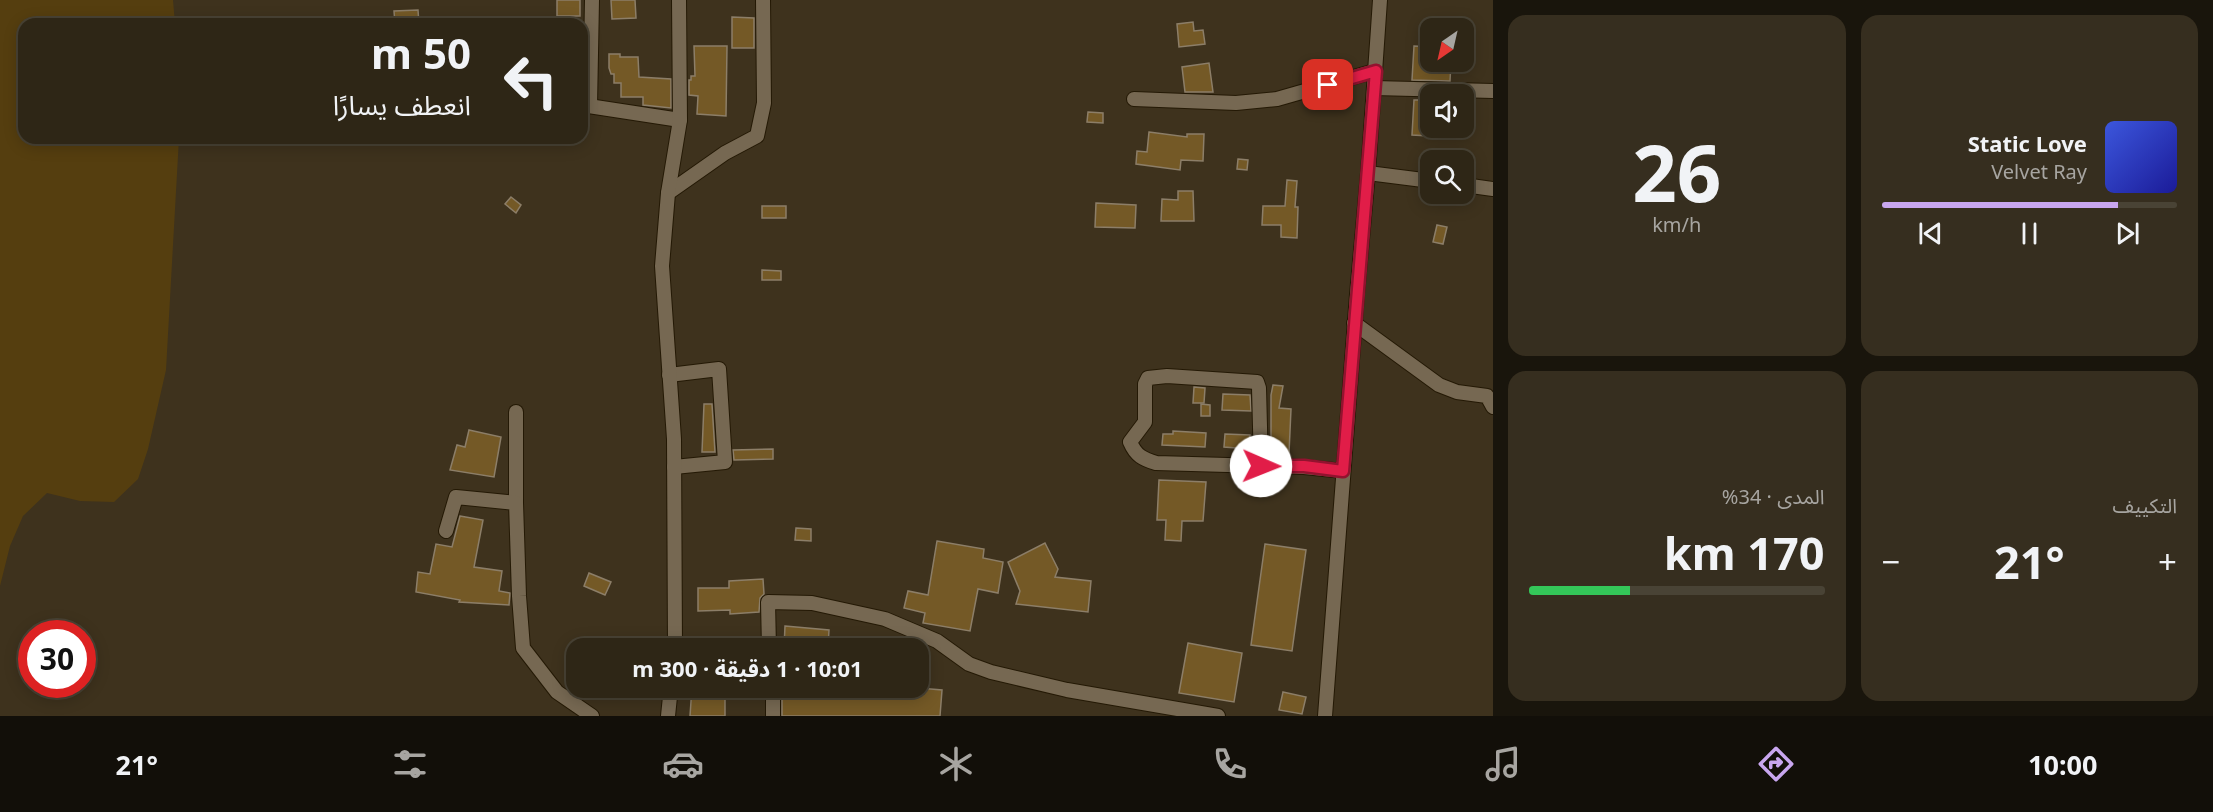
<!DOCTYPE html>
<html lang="ar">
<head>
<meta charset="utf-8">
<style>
	:root { --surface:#2e2616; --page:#362e1f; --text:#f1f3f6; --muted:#a7a5a1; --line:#494335; --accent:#c8a6ef }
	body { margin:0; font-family:"Noto Sans","Noto Sans Arabic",sans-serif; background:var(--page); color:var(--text); direction:rtl; height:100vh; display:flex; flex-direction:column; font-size:22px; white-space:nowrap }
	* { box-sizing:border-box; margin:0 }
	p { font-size:20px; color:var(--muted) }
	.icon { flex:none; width:33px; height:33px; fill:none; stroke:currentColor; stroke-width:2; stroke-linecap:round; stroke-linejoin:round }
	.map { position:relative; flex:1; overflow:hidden; direction:ltr }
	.drawer { display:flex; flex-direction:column; gap:15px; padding:15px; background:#19150c; width:720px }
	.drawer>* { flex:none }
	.top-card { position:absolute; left:18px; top:18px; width:570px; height:126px; border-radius:18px; box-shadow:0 3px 15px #0003,0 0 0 2px var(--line); direction:rtl; background:#2e2616; color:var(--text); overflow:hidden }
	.needle { width:39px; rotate:214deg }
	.fabs { position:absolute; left:1420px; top:18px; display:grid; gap:12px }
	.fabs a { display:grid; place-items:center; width:54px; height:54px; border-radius:12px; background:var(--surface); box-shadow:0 3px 15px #0003,0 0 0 2px var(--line); font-size:30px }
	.speed { position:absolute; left:18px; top:620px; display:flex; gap:12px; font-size:30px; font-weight:700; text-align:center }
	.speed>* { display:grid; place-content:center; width:78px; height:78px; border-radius:50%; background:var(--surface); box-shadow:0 3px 15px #0003,0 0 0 2px var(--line); line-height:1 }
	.speed .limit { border:9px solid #d22; background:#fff; color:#111 }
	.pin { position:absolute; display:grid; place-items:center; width:51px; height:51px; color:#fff; margin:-26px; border-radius:12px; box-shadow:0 3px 9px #0006 }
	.me { position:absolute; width:66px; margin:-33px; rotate:91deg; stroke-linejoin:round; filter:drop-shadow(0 0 4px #0008) }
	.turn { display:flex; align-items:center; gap:21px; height:126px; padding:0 18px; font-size:27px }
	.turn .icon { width:78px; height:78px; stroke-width:2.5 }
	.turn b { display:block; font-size:42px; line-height:51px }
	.big { font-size:45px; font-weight:700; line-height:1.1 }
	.drawer .card { flex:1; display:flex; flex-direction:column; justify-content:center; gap:9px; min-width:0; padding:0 21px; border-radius:18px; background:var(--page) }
	.drawer .dial { align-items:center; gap:0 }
	.dial b { font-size:78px; line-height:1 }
	.song { display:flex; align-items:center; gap:18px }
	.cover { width:72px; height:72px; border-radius:9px; background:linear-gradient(135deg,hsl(230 70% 55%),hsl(240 70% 35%)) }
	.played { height:6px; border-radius:3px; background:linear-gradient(90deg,var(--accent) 80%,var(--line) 80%) }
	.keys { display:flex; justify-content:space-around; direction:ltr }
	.heat { display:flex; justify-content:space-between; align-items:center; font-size:33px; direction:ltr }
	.charge { height:9px; border-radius:4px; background:linear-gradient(90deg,#34c759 34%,var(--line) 0) }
	.drawer .tiles { flex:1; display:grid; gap:15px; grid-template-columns:repeat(2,1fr) }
	.trip { position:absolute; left:566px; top:638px; width:363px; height:60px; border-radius:18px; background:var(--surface); box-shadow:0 3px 15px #0003,0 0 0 2px var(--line); font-weight:700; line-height:60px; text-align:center; direction:rtl }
	.tab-bar { display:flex; height:96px; justify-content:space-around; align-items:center; background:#120f09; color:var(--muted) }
	.tab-bar .icon { width:42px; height:42px }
	.tab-bar .selected { color:var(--accent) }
	.tab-bar b { font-size:27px; color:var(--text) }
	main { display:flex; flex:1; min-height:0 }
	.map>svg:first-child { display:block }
</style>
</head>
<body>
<main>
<section class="drawer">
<div class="tiles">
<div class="card">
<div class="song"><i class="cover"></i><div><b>Static Love</b><p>Velvet Ray</p></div></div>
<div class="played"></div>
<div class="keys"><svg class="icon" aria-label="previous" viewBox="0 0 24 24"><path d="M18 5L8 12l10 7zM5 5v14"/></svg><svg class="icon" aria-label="pause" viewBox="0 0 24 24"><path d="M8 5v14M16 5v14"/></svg><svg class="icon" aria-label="next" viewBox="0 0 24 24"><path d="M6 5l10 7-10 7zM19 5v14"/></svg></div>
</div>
<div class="card dial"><b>26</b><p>km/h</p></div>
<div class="card"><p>التكييف</p>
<div class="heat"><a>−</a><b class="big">21°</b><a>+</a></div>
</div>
<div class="card"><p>المدى · 34%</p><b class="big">170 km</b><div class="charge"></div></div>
</div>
</section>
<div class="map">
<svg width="1493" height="716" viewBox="0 0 1493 716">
	<rect width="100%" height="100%" fill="#3e321d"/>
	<path fill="#553e0f" d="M0 0H173L175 24H24V138H179L166 370 148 449 138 479 114 502 80 501 47 493 23 516 10 546 0 586Z"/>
	<g fill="#745926" stroke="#8c7e68" stroke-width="1.5">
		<rect x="557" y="0" width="23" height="16"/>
		<path d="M611 0H635L636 18 612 19Z"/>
		<path d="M418 10 419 24H395L394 11Z"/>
		<path d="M732 17 754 18V48H732Z"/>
		<path d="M1193 22 1194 31 1203 30 1205 44 1179 47 1177 24Z"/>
		<path d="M694 46H727L726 116 697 114 698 96 689 95V80H691V76H695Z"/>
		<path d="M1414 46 1431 47V62H1451L1450 81 1412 80Z"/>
		<path d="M609 54H620V57H638L639 77 671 79V108L643 105V97H621V83H614V74H611L609 68Z"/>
		<path d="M1209 63 1213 92H1185L1182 67Z"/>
		<path d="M1421 98H1431V128H1449L1448 137 1412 135 1414 100H1420Z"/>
		<path d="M1088 112 1103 113V123L1087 122Z"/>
		<path d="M1149 132 1187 137V134H1204L1203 161 1181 160 1180 170 1136 164 1137 151 1147 152Z"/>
		<path d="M1238 159 1248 160 1247 170 1237 169Z"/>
		<path d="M1287 180 1297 181 1295 207H1298L1297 238 1281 237V225H1262L1263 206H1285Z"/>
		<path d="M1178 191H1193L1194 221H1161L1162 199 1178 200Z"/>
		<path d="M511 197 521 205 516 213 505 204Z"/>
		<path d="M1096 203 1136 205 1135 228 1095 227Z"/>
		<rect x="762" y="206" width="24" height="12"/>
		<path d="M1437 225 1447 227 1443 244 1433 242Z"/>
		<path d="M762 270 781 271V280H762Z"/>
		<path d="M1273 385 1283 386 1279 408 1291 409 1289 453 1271 450V395Z"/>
		<path d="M1194 387 1205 388 1204 403H1193Z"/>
		<path d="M1223 394 1250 395 1251 411 1222 410Z"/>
		<path d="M704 404H712L715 452H702Z"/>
		<path d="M1201 404 1210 405V416H1201Z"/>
		<path d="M469 430 501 437 494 477 450 470 457 445 465 447Z"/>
		<path d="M1173 431 1206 433 1205 447 1162 445 1163 434H1173Z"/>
		<path d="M1225 434 1250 435 1249 449 1224 447Z"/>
		<path d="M773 449V459L734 460 733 450Z"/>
		<path d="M1159 480 1206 482 1203 521H1182L1181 541 1165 540 1166 520H1157Z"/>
		<path d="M460 516 483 520 474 567 502 571 499 591 510 593 509 605 459 602 460 600 416 592 418 572 430 574 436 544 452 547Z"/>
		<path d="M796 528 811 529V541L795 540Z"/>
		<path d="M937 541 984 549 983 558 1003 562 998 593 978 589 970 631 923 623 925 613 904 608 908 591 928 595Z"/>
		<path d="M1045 543 1058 569 1055 577 1091 581 1088 612 1016 604 1020 591 1008 562Z"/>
		<path d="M1265 544 1306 550 1292 651 1251 645Z"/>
		<path d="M589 573 611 582 605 595 584 586Z"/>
		<path d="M763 579 764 594 760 598 759 612 730 614V610L698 611V588H729V581Z"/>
		<path d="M785 626 829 630 828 648H784Z"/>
		<path d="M1188 643 1242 653 1234 702 1179 693Z"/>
		<path d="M692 687H725V716H690Z"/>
		<path d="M782 687H907L942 690 940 716H782Z"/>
		<path d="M1283 692 1306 697 1302 714 1279 710Z"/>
	</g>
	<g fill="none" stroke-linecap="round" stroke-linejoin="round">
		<g stroke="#241905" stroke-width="16">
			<g id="minor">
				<path d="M1374 88 1493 91"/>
				<path d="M1134 99 1236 103 1277 99 1375 71"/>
				<path d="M582 105 680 120"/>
				<path d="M590 106 592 0"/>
				<path d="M1368 173 1431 181"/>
				<path d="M1464 185 1493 189"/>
				<path d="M668 193 725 153 757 136 764 103 763 0"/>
				<path d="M1354 323 1439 385 1457 392 1487 396 1493 407"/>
				<path d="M669 375 719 369 725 462 674 467"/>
				<path d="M1261 466 1259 388 1257 382 1167 376 1148 378 1145 384V422L1130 442C1136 456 1143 459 1156 463L1304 467 1343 471"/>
				<path d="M516 503V412"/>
				<path d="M446 531 456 497 516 503 519 596 523 648 557 692 592 716"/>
				<path d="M675 648 674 439 662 266 668 193 680 120 679 0"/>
				<path d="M769 648 768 602 812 603 885 619 937 641 969 664 991 672 1067 690 1218 716"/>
				<path d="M773 687V716"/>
				<path d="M668 716 671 687"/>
				<path d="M1325 716 1357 294 1368 173 1380 0"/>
			</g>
		</g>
		<use href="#minor" stroke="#766852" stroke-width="14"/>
	</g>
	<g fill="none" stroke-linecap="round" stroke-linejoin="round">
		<g stroke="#92132f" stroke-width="15">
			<path id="route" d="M1261 466H1304L1343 471 1376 71 1328 85"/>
		</g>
		<use href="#route" stroke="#e11d48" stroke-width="10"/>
	</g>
</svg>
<div class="fabs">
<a><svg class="needle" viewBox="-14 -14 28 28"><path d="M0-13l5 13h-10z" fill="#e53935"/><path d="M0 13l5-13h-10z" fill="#a7a5a1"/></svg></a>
<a><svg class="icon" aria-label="sound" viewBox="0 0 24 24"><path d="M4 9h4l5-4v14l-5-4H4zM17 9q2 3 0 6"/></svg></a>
<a><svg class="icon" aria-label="search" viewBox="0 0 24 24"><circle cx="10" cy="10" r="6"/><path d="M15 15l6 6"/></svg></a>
</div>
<div class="speed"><div class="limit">30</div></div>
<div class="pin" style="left:1328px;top:85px;background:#d93025"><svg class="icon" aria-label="arrive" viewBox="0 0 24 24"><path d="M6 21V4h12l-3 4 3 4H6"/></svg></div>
<svg class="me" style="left:1261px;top:466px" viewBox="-20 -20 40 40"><circle r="19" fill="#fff"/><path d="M0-13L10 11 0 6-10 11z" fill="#e11d48"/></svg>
<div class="trip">10:01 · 1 دقيقة · 300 m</div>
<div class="top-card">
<div class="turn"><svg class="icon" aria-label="left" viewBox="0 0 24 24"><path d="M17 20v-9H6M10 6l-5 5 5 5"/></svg><div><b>50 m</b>انعطف يسارًا</div></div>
</div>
</div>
</main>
<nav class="tab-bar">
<b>10:00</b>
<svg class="icon selected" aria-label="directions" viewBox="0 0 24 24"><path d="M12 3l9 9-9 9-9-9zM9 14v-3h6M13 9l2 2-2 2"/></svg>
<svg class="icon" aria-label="music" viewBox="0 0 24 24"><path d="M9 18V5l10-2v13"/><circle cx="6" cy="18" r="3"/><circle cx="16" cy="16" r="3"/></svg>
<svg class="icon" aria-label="phone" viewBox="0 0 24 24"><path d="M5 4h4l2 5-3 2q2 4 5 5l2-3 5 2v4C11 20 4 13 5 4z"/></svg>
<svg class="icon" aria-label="climate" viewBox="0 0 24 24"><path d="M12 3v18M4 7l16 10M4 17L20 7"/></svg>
<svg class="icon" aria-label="car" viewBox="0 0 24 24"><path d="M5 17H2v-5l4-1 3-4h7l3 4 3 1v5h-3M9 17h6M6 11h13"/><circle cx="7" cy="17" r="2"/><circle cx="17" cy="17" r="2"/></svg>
<svg class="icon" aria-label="filters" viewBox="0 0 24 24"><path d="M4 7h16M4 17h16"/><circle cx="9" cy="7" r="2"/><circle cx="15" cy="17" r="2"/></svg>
<b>21°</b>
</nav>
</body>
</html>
